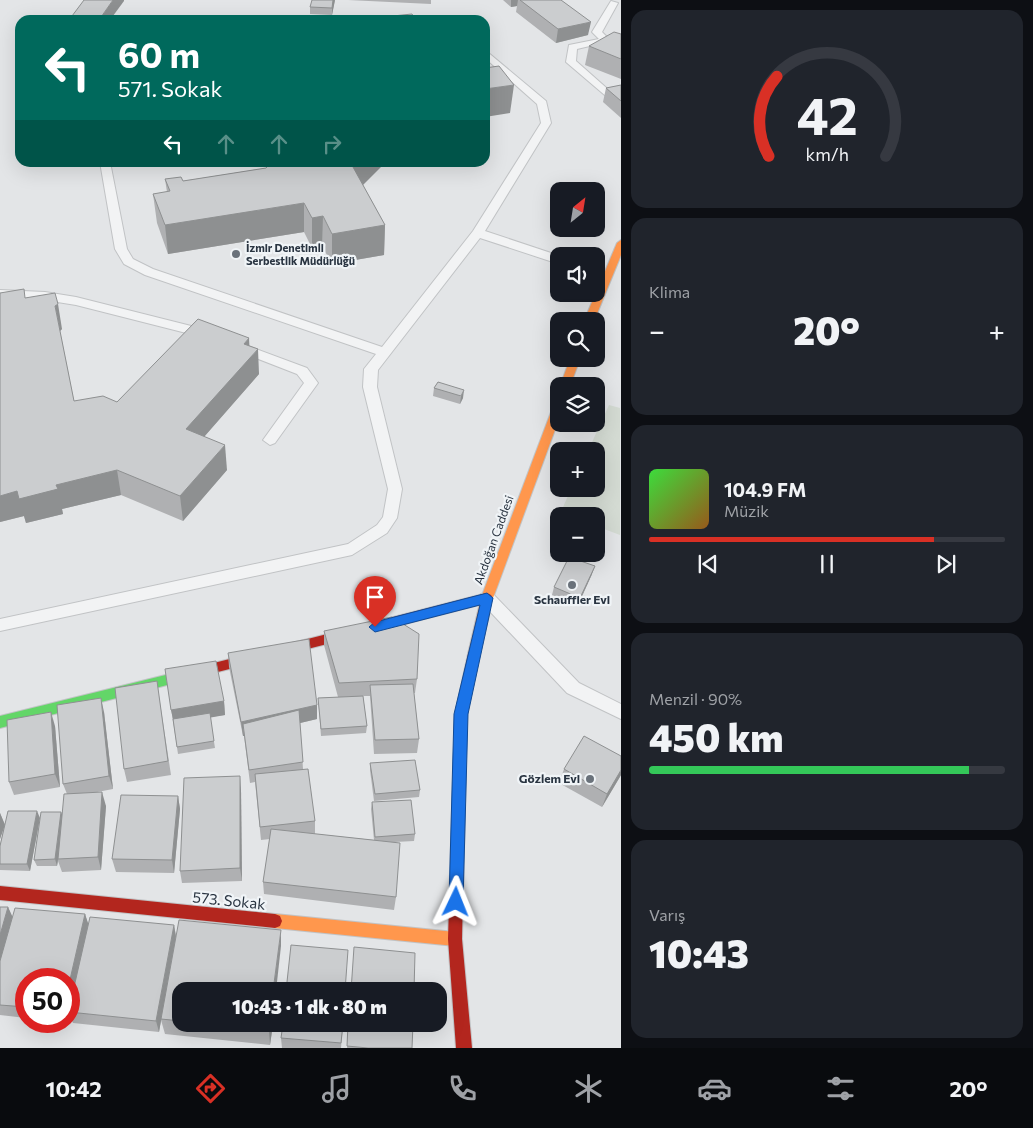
<!DOCTYPE html>
<html lang="tr">
<head>
<meta charset="utf-8">
<style>
	:root { --surface:#171b24; --page:#20242c; --text:#f1f3f6; --muted:#9ea1a6; --line:#363941; --accent:#d93025 }
	body { margin:0; font-family:Commissioner,sans-serif; background:var(--page); color:var(--text); height:100vh; display:flex; flex-direction:column; font-size:19px; white-space:nowrap }
	* { box-sizing:border-box; margin:0 }
	p { font-size:16px; color:var(--muted) }
	.icon { flex:none; width:28px; height:28px; fill:none; stroke:currentColor; stroke-width:2; stroke-linecap:round; stroke-linejoin:round }
	.map { position:relative; flex:1; overflow:hidden }
	.side { display:flex; flex-direction:column; gap:10px; padding:10px; background:#0d0f14; width:412px }
	.side>* { flex:none }
	.top-card { position:absolute; left:15px; top:15px; width:475px; height:152px; border-radius:15px; box-shadow:0 5px 20px #0002; background:#00695c; color:#fff; overflow:hidden }
	.needle { width:32px; rotate:30deg }
	.controls { position:absolute; left:550px; top:182px; display:grid; gap:10px }
	.controls a { display:grid; place-items:center; width:55px; height:55px; border-radius:10px; background:var(--surface); box-shadow:0 5px 20px #0002; font-size:25px }
	.speed { position:absolute; left:15px; top:968px; display:flex; gap:10px; font-size:25px; font-weight:700; text-align:center }
	.speed>* { display:grid; place-content:center; width:65px; height:65px; border-radius:50%; background:var(--surface); box-shadow:0 5px 20px #0002; line-height:1 }
	.speed .limit { border:8px solid #d22; background:#fff; color:#111 }
	.pin { position:absolute; display:grid; place-items:center; width:42px; height:42px; color:#fff; margin:-51px -21px; border-radius:50% 50% 50% 0; rotate:-45deg; box-shadow:0 0 5px #0007 }
	.pin .icon { rotate:45deg }
	.me { position:absolute; width:55px; margin:-28px; rotate:2deg; stroke-linejoin:round; filter:drop-shadow(0 0 4px #0008) }
	.turn { display:flex; align-items:center; gap:18px; height:105px; padding:0 20px; font-size:22px }
	.turn .icon { width:65px; height:65px; stroke-width:2.5 }
	.turn b { display:block; font-size:35px; line-height:42px }
	.lanes { display:flex; align-items:center; height:48px; padding:0 20px; background:#0003; justify-content:center; gap:25px; direction:ltr }
	.lanes .off { opacity:.35 }
	.big { font-size:38px; font-weight:800; line-height:1.1 }
	.side .tile { flex:1; display:flex; flex-direction:column; justify-content:center; gap:8px; min-width:0; padding:0 18px; border-radius:15px; background:var(--page) }
	.side .dial { align-items:center; gap:0 }
	.dial svg { height:130px; overflow:visible; fill:none; stroke:var(--line); stroke-width:7; stroke-linecap:round; text-anchor:middle }
	.dial text { fill:var(--text); stroke:none }
	.song { display:flex; align-items:center; gap:15px }
	.cover { width:60px; height:60px; border-radius:8px; background:linear-gradient(135deg,hsl(120 70% 55%),hsl(30 70% 35%)) }
	.played { height:5px; border-radius:2px; background:linear-gradient(90deg,var(--accent) 80%,var(--line) 80%) }
	.keys { display:flex; justify-content:space-around; direction:ltr }
	.heat { display:flex; justify-content:space-between; align-items:center; font-size:28px; direction:ltr }
	.charge { height:8px; border-radius:4px; background:linear-gradient(90deg,#34c759 90%,var(--line) 0) }
	.trip { position:absolute; left:172px; top:982px; width:275px; height:50px; border-radius:15px; background:var(--surface); box-shadow:0 5px 20px #0002; font-weight:800; line-height:50px; text-align:center }
	.menu { display:flex; height:80px; justify-content:space-around; align-items:center; background:#090b0e; color:var(--muted) }
	.menu .icon { width:35px; height:35px }
	.menu .on { color:var(--accent) }
	.menu b { font-size:22px; color:var(--text) }
	main { display:flex; flex:1; min-height:0 }
	.map>svg:first-child { display:block }
</style>
</head>
<body>
<main>
<div class="map">
<svg width="621" height="1048" viewBox="0 0 621 1048">
	<rect width="100%" height="100%" fill="#e3e5e7"/>
	<path fill="#d4dbd3" d="M609 405 620 408V535L596 526V516L560 514 571 489H596V451H588Z"/>
	<g fill="none" stroke-linecap="round" stroke-linejoin="round">
		<g stroke="#c1c3c5" stroke-width="2">
			<g id="lane">
				<path d="M611 1 618 3 602 32 611 41 577 49 576 61 611 92V96L607 97 566 62 569 45 599 39 592 32Z"/>
				<path d="M485 50 546 101 551 123 485 231 560 256 559 264 480 238 378 370 377 387 402 489 397 518 387 533 352 555 0 631V619L348 544 377 525 383 517 388 489 363 387 364 369 376 354 145 275 124 264 115 249 100 162H110L127 249 133 259 153 269 382 347 473 231 541 123 537 104 485 58Z"/>
				<path d="M0 290 45 292 76 297 211 331 212 334 206 338 76 305 45 300 0 298Z"/>
				<path d="M240 343 307 368 318 383 275 443 270 445 263 440 304 383 297 374 235 350 234 347Z"/>
				<path d="M487 592 493 594 579 683 621 704V719L567 693 481 602 479 598 481 594Z"/>
			</g>
		</g>
		<g stroke="#c1c3c5" stroke-width="2">
			<path id="fast" d="M206 665 210 666 212 670 210 674 206 675 0 728V716Z"/>
		</g>
		<g stroke="#c1c3c5" stroke-width="2">
			<g id="slow">
				<path d="M621 240V255L594 321H584L617 243Z"/>
				<path d="M570 359H580L570 386H560Z"/>
				<path d="M559 401V419L493 598 480 654 478 658 474 659 470 658 468 654 481 598 554 404Z"/>
				<path d="M275 914 455 932 460 934 462 939 460 944 455 946 275 928 270 926 268 921 270 916Z"/>
			</g>
		</g>
		<g stroke="#c1c3c5" stroke-width="2">
			<g id="jam">
				<path d="M487 593 491 595 493 598 491 601 487 603 206 675 202 674 200 670 202 666 206 665Z"/>
				<path d="M474 649 478 650 480 654 467 714 462 939 472 1048H456L448 939 455 714 468 654 470 650Z"/>
				<path d="M0 886 275 914 280 916 282 921 280 926 275 928 0 900Z"/>
			</g>
		</g>
		<use href="#lane" fill="#f2f3f4" fill-rule="evenodd"/>
		<use href="#fast" fill="#63d668" fill-rule="evenodd"/>
		<use href="#slow" fill="#ff974d" fill-rule="evenodd"/>
		<use href="#jam" fill="#b3261e" fill-rule="evenodd"/>
	</g>
	<g fill="#afb0b2">
		<path d="M335 0 332 15 310 14V7Z"/>
		<path d="M348 0H431V4Z"/>
		<path d="M503 0H561L588 35 556 43 516 12 517 6 511 7Z"/>
		<path d="M621 34V79L585 65 589 46Z"/>
		<path d="M621 85V118L603 102 606 88Z"/>
		<path d="M266 168 363 185 385 225 384 255 332 264 322 246 312 248 304 232 168 254 157 223 153 194 167 192 165 179 183 181Z"/>
		<path d="M0 293 25 298 62 329 60 331 74 401 117 402 250 346 259 374 204 437 227 470 183 521 121 495 62 509 63 514 26 523 24 516 0 522Z"/>
		<path d="M438 382 463 398 460 404 433 396 434 388Z"/>
		<path d="M592 574 578 605 552 595 554 587Z"/>
		<path d="M324 631 417 679 415 693H414L419 739 417 753 374 754 370 696H363L367 726 366 733 321 736 318 698 338 697 324 645Z"/>
		<path d="M228 653 317 705V719L300 723 303 769 315 821V834L374 840 371 809 372 802 415 834 414 841 395 842 396 897 394 910 264 894 263 882 270 839 261 840 255 782 250 783 244 736H243L229 667Z"/>
		<path d="M165 669 224 701 225 715 210 717 215 748 178 754Z"/>
		<path d="M159 696 171 775 127 782 124 769Z"/>
		<path d="M104 712 113 789 92 793 106 806 101 870 62 872 58 861 57 866H37L34 860 62 813 67 794 63 784Z"/>
		<path d="M55 726 60 787 14 795 9 782Z"/>
		<path d="M370 763 420 790 419 797 374 801 370 770Z"/>
		<path d="M564 769 621 775 602 807 559 783Z"/>
		<path d="M241 790 242 881 182 883 180 871Z"/>
		<path d="M178 796 180 809 174 873 116 872 112 859Z"/>
		<path d="M0 813 5 825 40 818 30 871 0 870V846L4 825 0 839Z"/>
		<path d="M0 907H8L12 917 85 914 88 924 174 925 176 936 281 946 181 991V1024H273L270 1045 165 1034 161 1020 159 1032 73 1023 69 1015V1016V979H26V1018L0 1015Z"/>
		<path d="M343 1024 341 1048H282L281 1038Z"/>
		<path d="M348 1024 412 1048H347Z"/>
	</g>
	<g fill="#8e9091">
		<path d="M113 0H124V1L110 20H99Z"/>
		<path d="M333 0H335L332 15V8Z"/>
		<path d="M511 0H518L517 6 511 7Z"/>
		<path d="M591 22 588 35 556 43 558 29Z"/>
		<path d="M514 85 510 113 485 117V89Z"/>
		<path d="M358 162H386L352 196 353 167Z"/>
		<path d="M304 203V232L168 254 165 225Z"/>
		<path d="M323 216 322 246 312 248V218Z"/>
		<path d="M385 225 384 255 332 264V234Z"/>
		<path d="M58 304 62 329 60 331 55 306Z"/>
		<path d="M249 338 250 358 258 349 259 374 189 454 186 429 244 344Z"/>
		<path d="M464 390 463 398 460 404 461 396Z"/>
		<path d="M225 445 227 470 183 521 180 496Z"/>
		<path d="M117 470 121 495 62 509 63 514 26 523 24 516 0 522V496L17 491 56 485Z"/>
		<path d="M595 566 592 574 578 605 580 598Z"/>
		<path d="M101 698 104 712 113 789 109 776Z"/>
		<path d="M224 701 225 715 174 724 171 710Z"/>
		<path d="M317 705V719L245 736 243 724 244 736H243L241 722Z"/>
		<path d="M51 712 55 726 60 787 55 774Z"/>
		<path d="M621 770V775L602 807 607 794Z"/>
		<path d="M240 776 241 790 242 881 240 868Z"/>
		<path d="M102 792 106 806 101 870 98 857Z"/>
		<path d="M178 796 180 809 174 873 172 860Z"/>
		<path d="M37 811 40 818 30 871 27 864Z"/>
		<path d="M61 812 64 819 57 866 55 859Z"/>
		<path d="M0 813 5 825 0 839Z"/>
		<path d="M8 907 14 920 0 968V935Z"/>
		<path d="M85 914 89 926 69 1012V984Z"/>
		<path d="M174 925 176 937 159 1032 156 1021Z"/>
		<path d="M281 930V946L276 991H273Z"/>
		<path d="M270 1024H273L270 1045 269 1030Z"/>
	</g>
	<g fill="#cbcdcf" stroke="#8e9091">
		<path d="M84 0H113L99 20H69Z"/>
		<path d="M312 0H333L332 8 310 7Z"/>
		<path d="M520 0H561L591 22 558 29Z"/>
		<path d="M412 14 416 20H365L364 19Z"/>
		<path d="M614 32 621 34V59L589 46Z"/>
		<path d="M499 66 514 85 485 89V68Z"/>
		<path d="M621 85V101L606 88Z"/>
		<path d="M272 162H358L353 167 385 225 332 234 323 216 312 218 304 203 165 225 153 194 170 191 165 179 181 177 183 181 266 168Z"/>
		<path d="M24 289 25 298 55 293 58 304 55 306 74 401 103 396 117 402 198 319 249 338 244 344 258 349 186 429 225 445 180 496 117 470 56 485 58 489 19 499 17 491 0 496V293Z"/>
		<path d="M438 382 464 390 461 396 434 388Z"/>
		<path d="M569 557 595 566 580 598 554 587Z"/>
		<path d="M392 617 419 634 417 679 339 683 324 631Z"/>
		<path d="M309 639 317 705 241 722 228 653Z"/>
		<path d="M216 661 224 701 171 710 165 669Z"/>
		<path d="M157 681 168 761 124 769 115 688Z"/>
		<path d="M413 684 419 739 375 740 370 685Z"/>
		<path d="M363 696 367 726 321 729 318 698Z"/>
		<path d="M101 698 109 776 63 784 57 705Z"/>
		<path d="M299 710 303 762 249 770 243 724Z"/>
		<path d="M51 712 55 774 9 782 7 720Z"/>
		<path d="M210 713 214 741 177 747 173 719Z"/>
		<path d="M584 736 621 756V770L607 794 564 769Z"/>
		<path d="M415 760 420 790 375 794 370 763Z"/>
		<path d="M308 769 315 821 260 827 255 774Z"/>
		<path d="M240 776V868L180 871 184 778Z"/>
		<path d="M102 792 98 857 58 859 64 794Z"/>
		<path d="M121 795 178 796 172 860 112 859Z"/>
		<path d="M411 800 415 834 375 837 372 802Z"/>
		<path d="M8 811H37L27 864H0V846Z"/>
		<path d="M41 812H61L55 859 34 860Z"/>
		<path d="M271 829 400 843 396 897 263 882Z"/>
		<path d="M0 907H8L0 935Z"/>
		<path d="M15 908 85 914 69 984V979H26V1007L0 1005V961Z"/>
		<path d="M90 917 174 925 156 1021 69 1012V1009Z"/>
		<path d="M179 920 281 930 273 991H181V1021L161 1019Z"/>
		<path d="M291 945 348 950 345 991H286Z"/>
		<path d="M354 947 415 953 414 991H351Z"/>
		<path d="M209 1024H270L269 1030Z"/>
		<path d="M283 1024H343L341 1043 281 1038Z"/>
		<path d="M348 1024H413L412 1048H368L347 1046Z"/>
	</g>
	<path fill="#1a73e8" stroke="#114b97" d="M487 593 493 598 468 714 463 902 461 907 456 909 451 907 449 902 454 714 480 605 375 632 369 627 375 622Z"/>
	<g fill="#6a727b" stroke="#f0f4f7" stroke-width="2">
		<circle cx="236" cy="254" r="5"/>
		<circle cx="572" cy="585" r="5"/>
		<circle cx="590" cy="779" r="5"/>
	</g>
	<g text-anchor="middle" stroke-width="4.5" stroke-linejoin="round" paint-order="stroke">
		<g font-size="11" font-weight="bold" fill="#293441" stroke="#f0f4f7" text-anchor="start">
			<text x="246" y="252">İzmir Denetimli<tspan x="246" dy="13">Serbestlik Müdürlüğü</tspan></text>
		</g>
		<g font-size="12" fill="#293441" stroke="#f0f4f7">
			<text transform="translate(494 540) rotate(-70)" y="4">Akdoğan Caddesi</text>
		</g>
		<g font-size="12" font-weight="bold" fill="#293441" stroke="#f0f4f7">
			<text x="572" y="604">Schauffler Evi</text>
			<text x="580" y="783" text-anchor="end">Gözlem Evi</text>
		</g>
		<g font-size="15" fill="#293441" stroke="#f0f4f7">
			<text transform="translate(229 901) rotate(6)" y="5">573. Sokak</text>
		</g>
	</g>
</svg>
<div class="controls">
<a><svg class="needle" viewBox="-14 -14 28 28"><path d="M0-13l5 13h-10z" fill="#e53935"/><path d="M0 13l5-13h-10z" fill="#9ea1a6"/></svg></a>
<a><svg class="icon" aria-label="sound" viewBox="0 0 24 24"><path d="M4 9h4l5-4v14l-5-4H4zM17 9q2 3 0 6"/></svg></a>
<a><svg class="icon" aria-label="search" viewBox="0 0 24 24"><circle cx="10" cy="10" r="6"/><path d="M15 15l6 6"/></svg></a>
<a><svg class="icon" aria-label="layers" viewBox="0 0 24 24"><path d="M12 4l9 5-9 5-9-5zM3 14l9 5 9-5"/></svg></a>
<a>+</a>
<a>−</a>
</div>
<div class="speed"><div class="limit">50</div></div>
<div class="pin" style="left:375px;top:627px;background:#d93025"><svg class="icon" aria-label="arrive" viewBox="0 0 24 24"><path d="M6 21V4h12l-3 4 3 4H6"/></svg></div>
<svg class="me" style="left:456px;top:902px" viewBox="-20 -20 40 40"><path d="M0-17L14 15 0 8-14 15z" fill="#1a73e8" stroke="#fff" stroke-width="4"/></svg>
<div class="trip">10:43 · 1 dk · 80 m</div>
<div class="top-card">
<div class="turn"><svg class="icon" aria-label="left" viewBox="0 0 24 24"><path d="M17 20v-9H6M10 6l-5 5 5 5"/></svg><div><b>60 m</b>571. Sokak</div></div>
<div class="lanes"><svg class="icon" aria-label="left" viewBox="0 0 24 24"><path d="M17 20v-9H6M10 6l-5 5 5 5"/></svg><svg class="icon off" aria-label="ahead" viewBox="0 0 24 24"><path d="M12 20V5M6 11l6-6 6 6"/></svg><svg class="icon off" aria-label="ahead" viewBox="0 0 24 24"><path d="M12 20V5M6 11l6-6 6 6"/></svg><svg class="icon off" aria-label="right" viewBox="0 0 24 24"><path d="M7 20v-9h11M14 6l5 5-5 5"/></svg></div>
</div>
</div>
<section class="side">
<div class="tile dial"><svg viewBox="0 0 100 80">
<path d="M14 69A42 42 0 1 1 86 69"/>
<path d="M14 69A42 42 0 0 1 19 20" stroke="#d93025"/>
<text x="50" y="56" font-size="32" font-weight="700">42</text>
<text x="50" y="72" font-size="11">km/h</text>
</svg></div>
<div class="tile"><p>Klima</p>
<div class="heat"><a>−</a><b class="big">20°</b><a>+</a></div>
</div>
<div class="tile">
<div class="song"><i class="cover"></i><div><b>104.9 FM</b><p>Müzik</p></div></div>
<div class="played"></div>
<div class="keys"><svg class="icon" aria-label="previous" viewBox="0 0 24 24"><path d="M18 5L8 12l10 7zM5 5v14"/></svg><svg class="icon" aria-label="pause" viewBox="0 0 24 24"><path d="M8 5v14M16 5v14"/></svg><svg class="icon" aria-label="next" viewBox="0 0 24 24"><path d="M6 5l10 7-10 7zM19 5v14"/></svg></div>
</div>
<div class="tile"><p>Menzil · 90%</p><b class="big">450 km</b><div class="charge"></div></div>
<div class="tile"><p>Varış</p><b class="big">10:43</b></div>
</section>
</main>
<nav class="menu">
<b>10:42</b>
<svg class="icon on" aria-label="directions" viewBox="0 0 24 24"><path d="M12 3l9 9-9 9-9-9zM9 14v-3h6M13 9l2 2-2 2"/></svg>
<svg class="icon" aria-label="music" viewBox="0 0 24 24"><path d="M9 18V5l10-2v13"/><circle cx="6" cy="18" r="3"/><circle cx="16" cy="16" r="3"/></svg>
<svg class="icon" aria-label="phone" viewBox="0 0 24 24"><path d="M5 4h4l2 5-3 2q2 4 5 5l2-3 5 2v4C11 20 4 13 5 4z"/></svg>
<svg class="icon" aria-label="climate" viewBox="0 0 24 24"><path d="M12 3v18M4 7l16 10M4 17L20 7"/></svg>
<svg class="icon" aria-label="car" viewBox="0 0 24 24"><path d="M5 17H2v-5l4-1 3-4h7l3 4 3 1v5h-3M9 17h6M6 11h13"/><circle cx="7" cy="17" r="2"/><circle cx="17" cy="17" r="2"/></svg>
<svg class="icon" aria-label="filters" viewBox="0 0 24 24"><path d="M4 7h16M4 17h16"/><circle cx="9" cy="7" r="2"/><circle cx="15" cy="17" r="2"/></svg>
<b>20°</b>
</nav>
</body>
</html>
